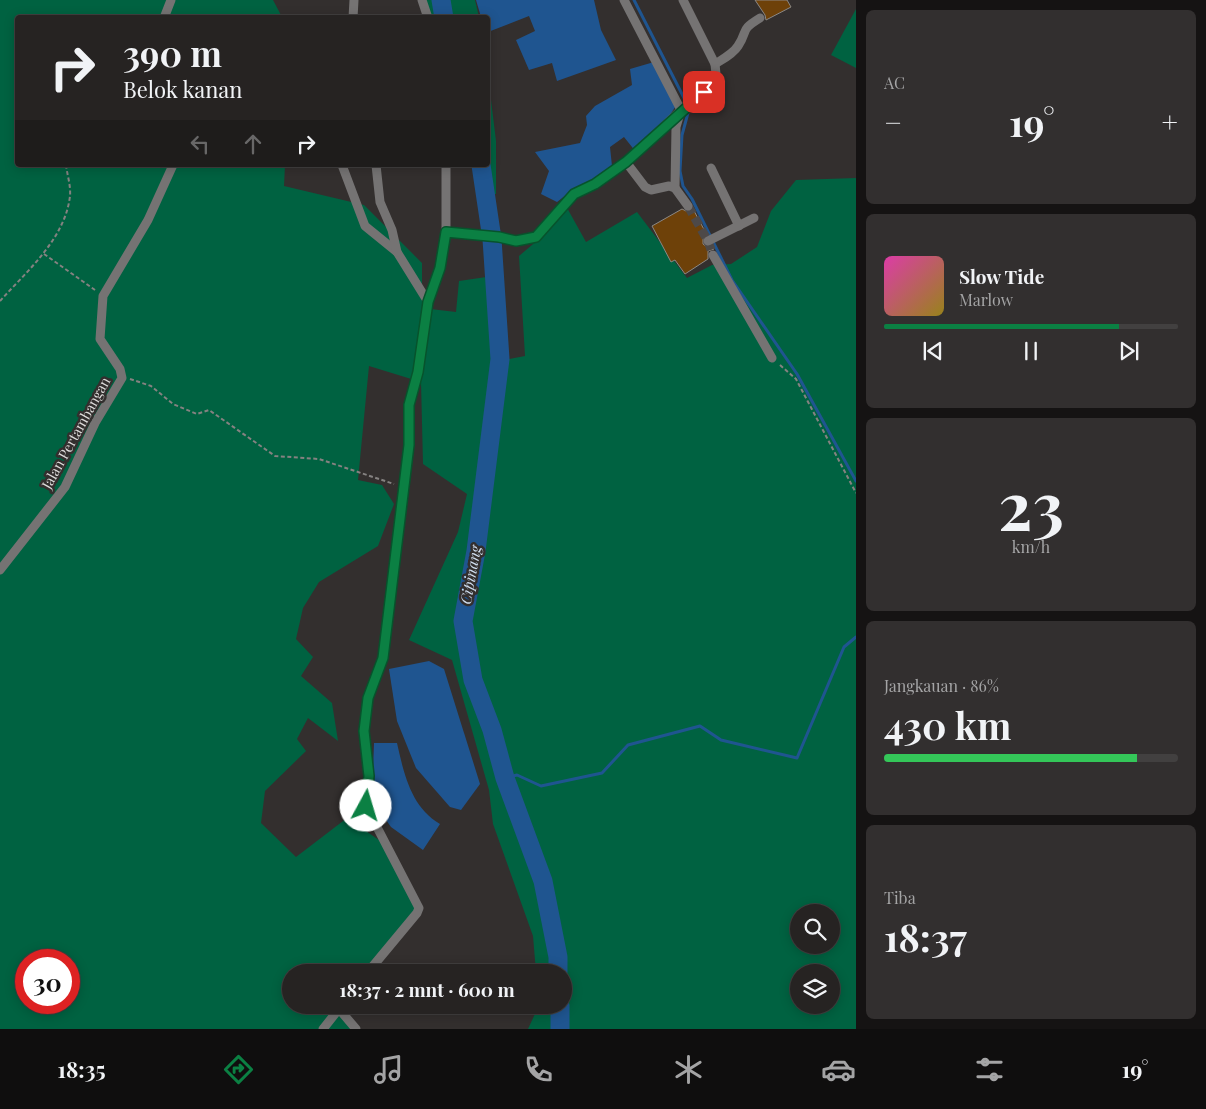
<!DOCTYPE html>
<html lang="id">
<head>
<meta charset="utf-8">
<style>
	:root { --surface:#262322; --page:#322f2f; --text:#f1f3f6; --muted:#a4a4a5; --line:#424040; --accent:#0b8043 }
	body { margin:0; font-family:"Playfair Display",serif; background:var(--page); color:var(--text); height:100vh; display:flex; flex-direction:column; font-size:19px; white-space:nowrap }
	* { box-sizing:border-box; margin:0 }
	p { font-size:16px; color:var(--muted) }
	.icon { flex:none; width:28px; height:28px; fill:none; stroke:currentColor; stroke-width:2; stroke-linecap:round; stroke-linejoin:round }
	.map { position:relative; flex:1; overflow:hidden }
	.drawer { display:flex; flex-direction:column; gap:10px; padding:10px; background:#151313; width:350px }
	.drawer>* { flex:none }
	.banner { position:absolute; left:15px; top:15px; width:475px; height:152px; border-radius:5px; box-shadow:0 2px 12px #0003,0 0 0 1px var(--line); background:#262322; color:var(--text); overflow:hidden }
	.controls { position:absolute; left:790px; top:904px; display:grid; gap:10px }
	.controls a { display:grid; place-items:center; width:50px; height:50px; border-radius:50%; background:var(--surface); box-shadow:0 2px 12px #0003,0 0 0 1px var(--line); font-size:25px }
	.speed { position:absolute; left:15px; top:949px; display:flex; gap:10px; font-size:25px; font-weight:700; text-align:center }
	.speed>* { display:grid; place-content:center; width:65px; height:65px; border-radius:50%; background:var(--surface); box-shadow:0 2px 12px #0003,0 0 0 1px var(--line); line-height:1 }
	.speed .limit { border:8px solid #d22; background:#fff; color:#111 }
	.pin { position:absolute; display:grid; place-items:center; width:42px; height:42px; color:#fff; margin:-21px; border-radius:10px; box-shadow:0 2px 8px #0006 }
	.me { position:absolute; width:55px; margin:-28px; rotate:6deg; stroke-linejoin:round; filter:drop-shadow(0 0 4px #0008) }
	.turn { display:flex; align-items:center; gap:18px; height:105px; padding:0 25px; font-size:22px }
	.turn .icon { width:65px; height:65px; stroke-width:2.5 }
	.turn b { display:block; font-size:35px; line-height:42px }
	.lanes { display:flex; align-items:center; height:48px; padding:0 25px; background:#0003; justify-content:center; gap:25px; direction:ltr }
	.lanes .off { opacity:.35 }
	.big { font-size:38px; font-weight:700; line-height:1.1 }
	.drawer .card { flex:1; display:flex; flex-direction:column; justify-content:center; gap:8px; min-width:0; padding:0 18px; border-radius:8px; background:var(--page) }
	.drawer .dial { align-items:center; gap:0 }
	.dial b { font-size:65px; line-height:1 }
	.song { display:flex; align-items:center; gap:15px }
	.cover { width:60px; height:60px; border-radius:8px; background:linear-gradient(135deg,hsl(320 70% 55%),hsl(50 70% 35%)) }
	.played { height:5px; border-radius:2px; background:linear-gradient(90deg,var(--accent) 80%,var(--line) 80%) }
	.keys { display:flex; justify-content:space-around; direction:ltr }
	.heat { display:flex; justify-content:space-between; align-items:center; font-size:28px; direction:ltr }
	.charge { height:8px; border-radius:4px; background:linear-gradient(90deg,#34c759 86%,var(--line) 0) }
	.trip { position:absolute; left:282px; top:964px; width:290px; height:50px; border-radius:25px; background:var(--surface); box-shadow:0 2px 12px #0003,0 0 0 1px var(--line); font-weight:700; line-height:50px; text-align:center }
	.dock { display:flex; height:80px; justify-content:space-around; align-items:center; background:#0f0e0e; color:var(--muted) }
	.dock .icon { width:35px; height:35px }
	.dock .active { color:var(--accent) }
	.dock b { font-size:22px; color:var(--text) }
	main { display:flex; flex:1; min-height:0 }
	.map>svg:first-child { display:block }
</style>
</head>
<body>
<main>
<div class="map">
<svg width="856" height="1029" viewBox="0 0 856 1029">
	<rect width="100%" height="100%" fill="#332f2e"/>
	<g fill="#006241" fill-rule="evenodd">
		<path d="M0 0H273L282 17 18 18V165H285L284 186 364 205 422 263V308L456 312 459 281 500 275 504 360 525 356 519 256 539 239 566 206 586 242 637 212 687 278 712 265 731 264 757 247 771 211 796 180 856 178V1029H528L539 1005H564V972H536L533 936 493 824 489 790 452 660 409 640 458 532 467 494 423 464 421 382 369 366 358 480 382 485 394 504 378 546 319 582 303 608 296 639 313 657 301 676 332 703 338 741 308 718 297 739 306 751 265 791 261 823 296 857 347 818 392 849 421 910 369 972H291V1005H342L352 1029H0ZM799 912H831V945H799ZM26 960H69V1002H26ZM799 972H831V1005H799Z"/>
		<path d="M423 0H475L479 17H427Z"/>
		<path d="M856 9V68L831 55Z"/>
		<path d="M488 75 496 141V194L481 195 476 165H488Z"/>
	</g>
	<g fill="#1f5590">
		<path d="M476 0H594L601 30 616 60 557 81 552 63 529 70 516 40 535 31 529 16 488 32V18L481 17Z"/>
		<path d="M654 62 678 103 652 141 636 152 624 137 610 147 612 166 605 174 575 188 557 202 541 194 549 171 535 152 580 143 587 125 586 116 595 106 632 85 630 69Z"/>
		<path d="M429 661 444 669 480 784 461 810 450 807 416 768 397 721 389 669Z"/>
		<path d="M374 743H397C404 774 411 807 440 824L423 850 391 827 372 800Z"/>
	</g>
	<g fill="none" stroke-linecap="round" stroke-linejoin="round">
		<g stroke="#1f5590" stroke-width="3">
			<path d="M634 0 684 98 688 113 682 135 680 171 683 186 692 199 732 280 797 374 856 481"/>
			<path d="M505 778 517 775 541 786 602 773 628 745 700 726 721 740 797 758 844 647 856 637"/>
		</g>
		<g stroke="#1f5590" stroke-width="19">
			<path d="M441 0 444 18"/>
			<path d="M481 165 492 239 500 359 476 551 463 621 473 680 492 730 505 778 543 881 558 957V972"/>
			<path d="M560 1029V1005"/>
		</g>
	</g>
	<g fill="#6e4109" stroke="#8b8885">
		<path d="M755 0H787L791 7 766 20 765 15Z"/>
		<path d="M682 209 688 212 693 209 707 235 703 238V244L707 247 712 246 714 249 708 251V259L685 274 675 260 671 262 652 226Z"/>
	</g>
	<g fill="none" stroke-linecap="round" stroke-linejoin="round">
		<path stroke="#4d4948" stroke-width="9" stroke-dasharray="9 4.5" stroke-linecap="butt" d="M688 206 708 241 713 255"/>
		<g stroke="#858281" stroke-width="2" stroke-dasharray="4 2.5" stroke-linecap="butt">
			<path d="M44 254 95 290"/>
			<path d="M0 301C27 271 65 239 70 196 71 186 67 174 66 165"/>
			<path d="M780 365 796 379 856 493"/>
			<path d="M130 379 151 386 173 404 197 414 209 410 275 456 319 459 394 484"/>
		</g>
		<g stroke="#757373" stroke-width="9">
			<path d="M422 0 428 18"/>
			<path d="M624 0 681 110 676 127 675 188"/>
			<path d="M164 18 171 0"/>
			<path d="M353 18 354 0"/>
			<path d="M715 64C723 59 733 54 738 46 749 29 739 31 760 18"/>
			<path d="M626 162 645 187 651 190 669 186 675 188 688 206"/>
			<path d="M342 165 365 226 397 252 428 302"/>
			<path d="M376 165 380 202 392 230 397 252"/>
			<path d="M711 168 739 226"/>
			<path d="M446 232 499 237 516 241 536 237 574 194 595 184 626 162 681 110 714 83 716 74 715 64 683 0"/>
			<path d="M708 241 754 218"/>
			<path d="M713 255 772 358"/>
			<path d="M0 570 65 487 95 423 122 378 120 369 100 339 103 296 148 220 173 165"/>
			<path d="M368 972 417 913 419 908 366 806 369 776 364 731 368 698 383 658 409 445V405L418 372 428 302 440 268 446 232V165"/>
			<path d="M339 1009 356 1029"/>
			<path d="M323 1029 342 1005"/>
		</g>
	</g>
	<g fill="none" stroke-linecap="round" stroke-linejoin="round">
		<g stroke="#07532c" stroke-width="12">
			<path id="route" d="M366 806 369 776 364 731 368 698 383 658 409 445V405L418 372 428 302 440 268 446 232 499 237 516 241 536 237 574 194 595 184 626 162 704 92"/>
		</g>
		<use href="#route" stroke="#0b8043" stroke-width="9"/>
	</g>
	<g text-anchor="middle" stroke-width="5" stroke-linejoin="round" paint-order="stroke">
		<g font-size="14" fill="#dedcdb" stroke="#332f2e">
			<text transform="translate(76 433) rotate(-61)" y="5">Jalan Pertambangan</text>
		</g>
		<g font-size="15" font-style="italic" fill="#cfddee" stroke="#332f2e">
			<text transform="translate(471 575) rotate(-80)" y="5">Cipinang</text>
		</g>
	</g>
</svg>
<div class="controls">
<a><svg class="icon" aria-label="search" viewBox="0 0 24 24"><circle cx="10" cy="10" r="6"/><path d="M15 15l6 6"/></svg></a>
<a><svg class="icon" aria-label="layers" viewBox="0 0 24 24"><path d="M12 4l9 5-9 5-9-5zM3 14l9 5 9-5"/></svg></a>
</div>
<div class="speed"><div class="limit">30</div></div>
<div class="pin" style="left:704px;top:92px;background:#d93025"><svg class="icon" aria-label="arrive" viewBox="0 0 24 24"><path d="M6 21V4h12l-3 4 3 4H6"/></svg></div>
<svg class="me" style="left:366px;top:806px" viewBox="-20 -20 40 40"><circle r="19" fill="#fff"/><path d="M0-13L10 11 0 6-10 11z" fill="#0b8043"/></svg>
<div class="trip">18:37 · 2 mnt · 600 m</div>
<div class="banner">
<div class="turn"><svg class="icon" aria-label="right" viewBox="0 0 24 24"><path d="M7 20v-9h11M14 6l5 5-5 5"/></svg><div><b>390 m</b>Belok kanan</div></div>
<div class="lanes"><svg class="icon off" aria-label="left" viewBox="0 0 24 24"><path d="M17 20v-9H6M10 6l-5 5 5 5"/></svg><svg class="icon off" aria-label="ahead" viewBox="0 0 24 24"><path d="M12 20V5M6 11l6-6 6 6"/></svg><svg class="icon" aria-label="right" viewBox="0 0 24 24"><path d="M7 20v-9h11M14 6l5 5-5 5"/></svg></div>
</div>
</div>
<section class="drawer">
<div class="card"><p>AC</p>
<div class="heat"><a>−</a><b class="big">19°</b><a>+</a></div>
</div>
<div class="card">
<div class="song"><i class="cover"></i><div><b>Slow Tide</b><p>Marlow</p></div></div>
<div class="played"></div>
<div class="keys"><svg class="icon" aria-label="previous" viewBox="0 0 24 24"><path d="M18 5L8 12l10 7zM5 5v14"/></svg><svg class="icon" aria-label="pause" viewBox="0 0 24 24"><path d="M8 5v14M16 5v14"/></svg><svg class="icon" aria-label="next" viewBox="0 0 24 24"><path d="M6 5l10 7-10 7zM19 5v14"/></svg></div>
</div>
<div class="card dial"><b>23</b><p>km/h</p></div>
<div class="card"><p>Jangkauan · 86%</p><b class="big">430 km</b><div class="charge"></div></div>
<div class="card"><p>Tiba</p><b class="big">18:37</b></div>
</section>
</main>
<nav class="dock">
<b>18:35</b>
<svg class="icon active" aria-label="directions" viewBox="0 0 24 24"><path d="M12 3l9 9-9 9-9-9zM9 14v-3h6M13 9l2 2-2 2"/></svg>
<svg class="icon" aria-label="music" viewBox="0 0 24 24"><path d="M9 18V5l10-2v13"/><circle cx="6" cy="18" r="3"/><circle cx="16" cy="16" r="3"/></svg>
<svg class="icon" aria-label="phone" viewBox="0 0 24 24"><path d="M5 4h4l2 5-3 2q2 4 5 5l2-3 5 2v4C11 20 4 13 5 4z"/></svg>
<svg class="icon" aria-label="climate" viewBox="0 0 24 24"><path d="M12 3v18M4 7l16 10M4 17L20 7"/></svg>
<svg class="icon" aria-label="car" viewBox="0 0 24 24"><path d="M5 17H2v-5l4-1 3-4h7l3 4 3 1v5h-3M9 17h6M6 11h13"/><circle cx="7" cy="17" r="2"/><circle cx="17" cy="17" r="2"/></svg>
<svg class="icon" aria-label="filters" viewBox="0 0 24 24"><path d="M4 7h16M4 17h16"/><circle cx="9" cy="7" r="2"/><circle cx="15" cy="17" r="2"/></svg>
<b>19°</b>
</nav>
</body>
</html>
